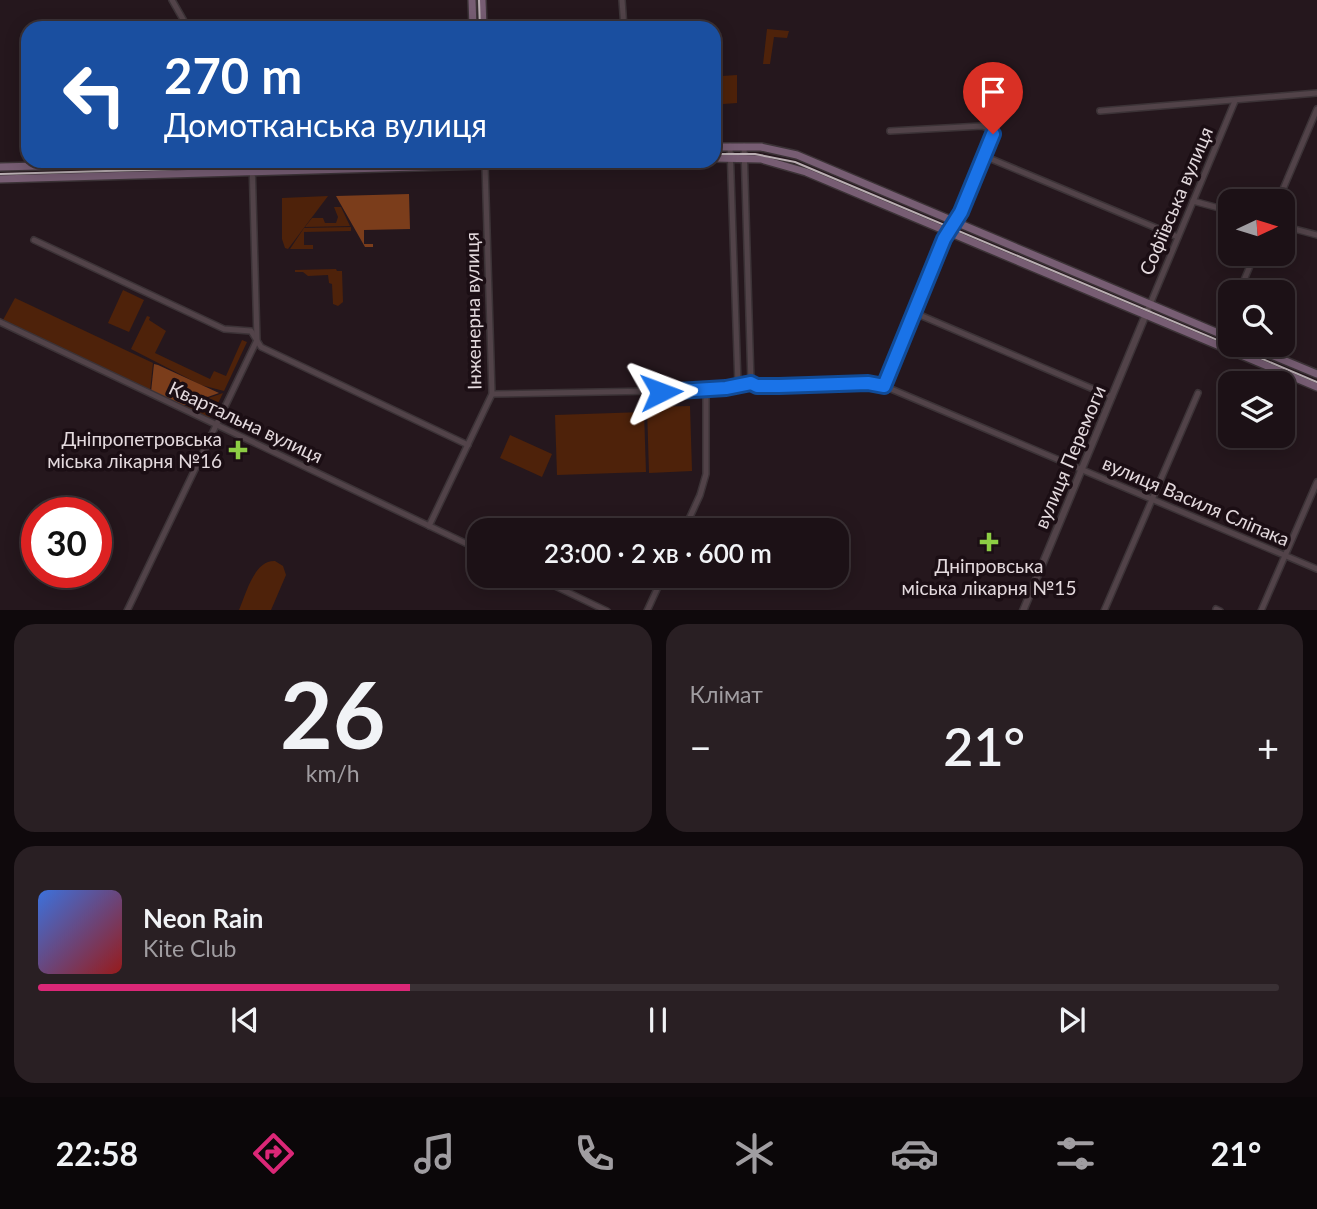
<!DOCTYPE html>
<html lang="uk">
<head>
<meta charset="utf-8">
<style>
	:root { --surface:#1c1116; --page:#291f23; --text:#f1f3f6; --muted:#a09da1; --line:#3a3135; --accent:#db2777 }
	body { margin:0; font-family:Lato,sans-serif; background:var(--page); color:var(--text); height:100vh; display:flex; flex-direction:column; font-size:26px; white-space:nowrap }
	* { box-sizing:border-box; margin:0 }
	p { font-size:23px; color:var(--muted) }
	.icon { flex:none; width:38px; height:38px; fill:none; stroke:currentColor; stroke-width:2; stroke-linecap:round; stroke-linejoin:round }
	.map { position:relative; height:610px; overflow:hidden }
	.side { display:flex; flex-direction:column; gap:14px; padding:14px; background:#0f090c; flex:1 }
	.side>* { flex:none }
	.top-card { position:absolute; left:21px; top:21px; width:700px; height:147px; border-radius:21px; box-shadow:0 4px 18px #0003,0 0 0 2px var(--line); background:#1a4fa0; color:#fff; overflow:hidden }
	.needle { width:46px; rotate:86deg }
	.buttons { position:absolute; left:1218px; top:189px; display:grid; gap:14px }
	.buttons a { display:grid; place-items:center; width:77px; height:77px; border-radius:14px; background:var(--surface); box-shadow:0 4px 18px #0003,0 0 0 2px var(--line); font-size:35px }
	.speed { position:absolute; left:21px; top:497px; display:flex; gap:14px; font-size:35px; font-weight:700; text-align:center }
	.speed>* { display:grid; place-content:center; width:91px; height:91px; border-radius:50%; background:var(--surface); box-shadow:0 4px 18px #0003,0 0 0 2px var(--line); line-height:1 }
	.speed .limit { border:10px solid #d22; background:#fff; color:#111 }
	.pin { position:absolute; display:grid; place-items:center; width:60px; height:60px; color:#fff; margin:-72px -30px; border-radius:50% 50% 50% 0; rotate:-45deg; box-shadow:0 0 7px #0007 }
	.pin .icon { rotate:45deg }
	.me { position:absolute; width:77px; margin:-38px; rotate:87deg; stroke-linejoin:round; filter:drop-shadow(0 0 5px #0008) }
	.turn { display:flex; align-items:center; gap:24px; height:147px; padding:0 28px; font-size:32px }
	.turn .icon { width:91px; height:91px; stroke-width:2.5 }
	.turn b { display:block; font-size:49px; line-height:60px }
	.big { font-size:52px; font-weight:600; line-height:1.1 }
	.side .tile { flex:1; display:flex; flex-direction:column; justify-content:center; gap:10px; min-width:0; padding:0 24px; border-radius:21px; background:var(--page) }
	.side .dial { align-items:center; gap:0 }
	.dial b { font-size:91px; line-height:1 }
	.song { display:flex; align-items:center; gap:21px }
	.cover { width:84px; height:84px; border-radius:10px; background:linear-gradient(135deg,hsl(220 70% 55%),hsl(0 70% 35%)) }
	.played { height:7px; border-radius:4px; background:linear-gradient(90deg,var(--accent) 30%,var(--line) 30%) }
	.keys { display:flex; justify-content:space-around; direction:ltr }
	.heat { display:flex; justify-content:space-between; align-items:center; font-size:38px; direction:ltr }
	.side .tiles { flex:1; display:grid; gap:14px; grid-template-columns:1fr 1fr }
	.tile:last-child { grid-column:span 2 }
	.trip { position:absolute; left:467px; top:518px; width:382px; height:70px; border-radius:21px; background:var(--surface); box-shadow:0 4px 18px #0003,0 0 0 2px var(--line); font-weight:600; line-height:70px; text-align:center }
	.dock { display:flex; height:112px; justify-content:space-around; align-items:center; background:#0b0709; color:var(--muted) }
	.dock .icon { width:49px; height:49px }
	.dock .current { color:var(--accent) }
	.dock b { font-size:32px; color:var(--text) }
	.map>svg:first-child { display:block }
</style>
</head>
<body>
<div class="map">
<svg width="1317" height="611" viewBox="0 0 1317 611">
	<rect width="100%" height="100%" fill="#25171d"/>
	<g fill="#4e220a">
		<path d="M767 29 789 31 787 38 774 37 770 64H763Z"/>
		<path d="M737 75V103L723 104 722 76Z"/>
		<path d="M328 196 288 249 285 248 282 239V198Z"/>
		<path d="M334 207H341L350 226 305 227 312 218H323L325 223H336L338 217Z"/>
		<path d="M351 227V231L304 232V245H313V249H290L304 228Z"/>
		<path d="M336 269 337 271H342L343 302 338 306 333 304 332 284 329 283 328 275 308 276 303 272H295V270Z"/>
		<path d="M123 290 144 300 129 332 108 323Z"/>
		<path d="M15 298 153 363 150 391 3 320Z"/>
		<path d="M147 316 150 317 149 320 166 331 155 353 210 379 214 371 226 376 242 340 247 342 224 391 201 385 131 349Z"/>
		<path d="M223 393 212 416 207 418 183 407Z"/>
		<path d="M690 406 692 471 649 473 647 407Z"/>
		<path d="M644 412 646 472 557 475 555 415Z"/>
		<path d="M510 435 552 454 542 477 500 458Z"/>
		<path d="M275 561 283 566 286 575 271 610H239C246 594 254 560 275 561Z"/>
	</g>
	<g fill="#7b3d1b">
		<path d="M409 194 410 229 364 230V244H373V247H365L336 196Z"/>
		<path d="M154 364 158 365 219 393 182 406 151 392Z"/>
	</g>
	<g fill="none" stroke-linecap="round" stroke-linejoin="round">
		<g stroke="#3c3337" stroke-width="8">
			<g id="minor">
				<path d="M172 0 188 28"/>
				<path d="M622 0 624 28"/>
				<path d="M1100 111 1317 93"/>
				<path d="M890 131 982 126 993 130"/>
				<path d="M730 146 738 385"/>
				<path d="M744 146 751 383"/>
				<path d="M984 156 1178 237"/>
				<path d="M1193 201 1230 211"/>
				<path d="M1278 201 1317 109"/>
				<path d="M1283 226 1317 235"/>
				<path d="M34 240 224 329 251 331 261 347 468 445"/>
				<path d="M1239 292 1255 254"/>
				<path d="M915 313 1112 397"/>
				<path d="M1146 314 1235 101"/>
				<path d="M0 322 480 550"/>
				<path d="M1221 334 1230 311"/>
				<path d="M884 386 944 239C960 216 993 149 994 123"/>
				<path d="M492 394 706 390 751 383C763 388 778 386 790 386 821 385 853 381 884 386L1317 569"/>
				<path d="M429 526 492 394 485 165"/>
				<path d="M684 530 700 495 706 474V390"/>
				<path d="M534 576 607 611"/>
				<path d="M1216 609 1220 611"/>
				<path d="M127 611 257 340 252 161"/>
				<path d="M647 611 663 576"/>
				<path d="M1104 611 1198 393"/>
				<path d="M1261 611 1317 482"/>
			</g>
		</g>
		<g stroke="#3c3337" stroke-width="9">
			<path id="tertiary" d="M1023 611 1146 314"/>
		</g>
		<g stroke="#3c3337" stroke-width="10">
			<g id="secondary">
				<path d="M472 0 473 28"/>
				<path d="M482 0 483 28"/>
				<path d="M714 147H761L797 155 1230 338"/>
				<path d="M714 158 761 159 806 172 1317 387"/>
				<path d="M0 167 228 161"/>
				<path d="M0 179 622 161"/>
				<path d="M1247 345 1317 374"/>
			</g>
		</g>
		<use href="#minor" stroke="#524349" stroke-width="5"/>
		<use href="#tertiary" stroke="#524349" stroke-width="6"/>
		<use href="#secondary" stroke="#775d73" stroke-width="7"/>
		<g stroke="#b9aeb2" stroke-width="2">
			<path d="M479 0 480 28"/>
			<path d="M714 154H755L795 162 1317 382"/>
			<path d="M0 174 464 161"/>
		</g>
	</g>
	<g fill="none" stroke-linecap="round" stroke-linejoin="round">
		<g stroke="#114b97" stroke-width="18">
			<path id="route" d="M661 392 726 388 751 383 757 386H779L868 383 884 386 944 239 961 212 993 134"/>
		</g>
		<use href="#route" stroke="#1a73e8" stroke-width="12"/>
	</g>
	<g fill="#8dce44" stroke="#1b0e14" stroke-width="2.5">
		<path d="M234.5 439.5h7v7h7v7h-7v7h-7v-7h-7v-7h7z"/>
		<path d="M985.5 531.5h7v7h7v7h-7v7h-7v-7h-7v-7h7z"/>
	</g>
	<g text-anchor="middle" stroke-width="7" stroke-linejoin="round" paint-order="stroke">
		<g font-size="19" fill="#e4dade" stroke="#1b0e14">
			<text transform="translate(1176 201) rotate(-67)" y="7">Софіївська вулиця</text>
			<text transform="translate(473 311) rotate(-91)" y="7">Інженерна вулиця</text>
			<text transform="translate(246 422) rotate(25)" y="7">Квартальна вулиця</text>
			<text transform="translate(1070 457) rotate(-67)" y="7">вулиця Перемоги</text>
			<text transform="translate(1196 501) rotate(23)" y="7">вулиця Василя Сліпака</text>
		</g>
		<g font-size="19" fill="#e4dade" stroke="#1b0e14" text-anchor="end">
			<text x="222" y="446">Дніпропетровська<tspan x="222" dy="22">міська лікарня №16</tspan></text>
			<text x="989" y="573" text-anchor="middle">Дніпровська<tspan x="989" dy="22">міська лікарня №15</tspan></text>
		</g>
	</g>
</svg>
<div class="buttons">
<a><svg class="needle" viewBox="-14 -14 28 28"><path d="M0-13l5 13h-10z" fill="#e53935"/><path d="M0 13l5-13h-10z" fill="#a09da1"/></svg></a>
<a><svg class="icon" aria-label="search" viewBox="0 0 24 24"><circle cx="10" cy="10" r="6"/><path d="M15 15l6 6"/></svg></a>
<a><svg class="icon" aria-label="layers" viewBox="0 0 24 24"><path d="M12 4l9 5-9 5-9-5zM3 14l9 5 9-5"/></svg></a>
</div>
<div class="speed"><div class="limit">30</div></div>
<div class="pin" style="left:993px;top:134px;background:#d93025"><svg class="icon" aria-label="arrive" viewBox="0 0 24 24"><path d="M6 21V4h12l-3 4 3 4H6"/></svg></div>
<svg class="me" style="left:661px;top:392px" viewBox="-20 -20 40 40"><path d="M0-17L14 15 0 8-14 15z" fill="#1a73e8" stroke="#fff" stroke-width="4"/></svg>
<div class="trip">23:00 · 2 хв · 600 m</div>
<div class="top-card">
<div class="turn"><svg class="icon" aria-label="left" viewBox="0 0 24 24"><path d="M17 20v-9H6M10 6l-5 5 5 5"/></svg><div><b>270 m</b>Домотканська вулиця</div></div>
</div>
</div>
<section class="side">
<div class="tiles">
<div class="tile dial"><b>26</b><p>km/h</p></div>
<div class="tile"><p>Клімат</p>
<div class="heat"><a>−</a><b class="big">21°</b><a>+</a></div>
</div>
<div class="tile">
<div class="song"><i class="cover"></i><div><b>Neon Rain</b><p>Kite Club</p></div></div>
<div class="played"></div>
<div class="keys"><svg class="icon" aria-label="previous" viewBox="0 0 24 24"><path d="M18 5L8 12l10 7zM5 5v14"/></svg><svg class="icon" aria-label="pause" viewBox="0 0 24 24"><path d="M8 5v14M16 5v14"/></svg><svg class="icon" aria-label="next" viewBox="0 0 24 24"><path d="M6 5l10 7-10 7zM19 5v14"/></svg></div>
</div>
</div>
</section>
<nav class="dock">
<b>22:58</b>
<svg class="icon current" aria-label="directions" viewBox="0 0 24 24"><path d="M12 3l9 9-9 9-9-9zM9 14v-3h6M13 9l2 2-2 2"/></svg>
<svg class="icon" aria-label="music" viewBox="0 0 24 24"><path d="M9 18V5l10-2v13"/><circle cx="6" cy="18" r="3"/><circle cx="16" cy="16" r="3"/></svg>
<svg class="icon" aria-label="phone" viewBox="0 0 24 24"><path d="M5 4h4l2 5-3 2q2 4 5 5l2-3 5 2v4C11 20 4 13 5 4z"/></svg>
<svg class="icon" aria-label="climate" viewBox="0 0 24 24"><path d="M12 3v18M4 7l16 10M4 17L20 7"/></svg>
<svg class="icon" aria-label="car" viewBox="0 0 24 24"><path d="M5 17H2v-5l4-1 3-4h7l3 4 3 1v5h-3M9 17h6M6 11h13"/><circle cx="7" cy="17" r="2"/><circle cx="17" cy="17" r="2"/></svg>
<svg class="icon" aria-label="filters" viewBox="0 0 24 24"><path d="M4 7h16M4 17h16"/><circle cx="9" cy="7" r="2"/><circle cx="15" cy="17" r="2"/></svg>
<b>21°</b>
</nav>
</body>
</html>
